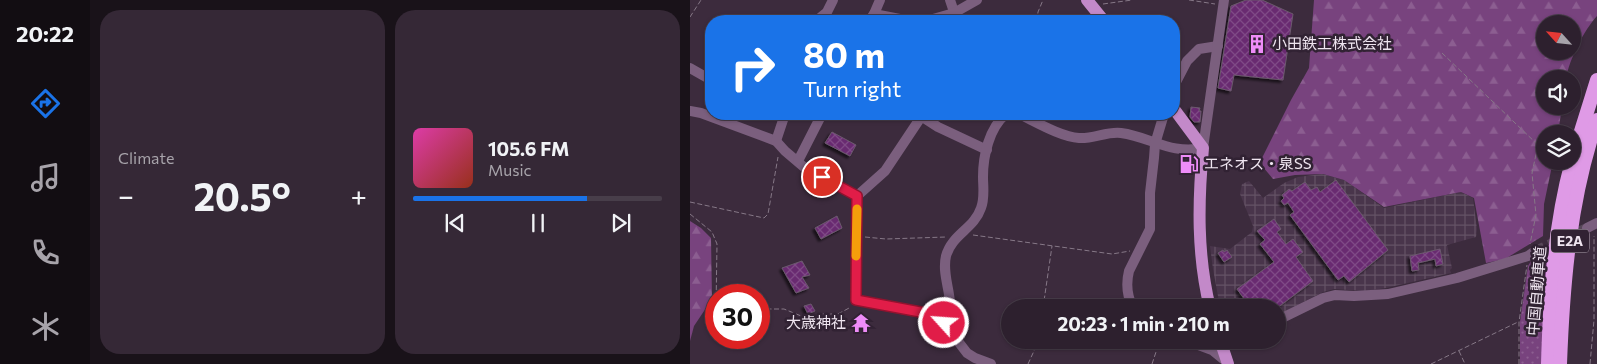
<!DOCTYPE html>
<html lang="en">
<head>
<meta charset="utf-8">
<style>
	:root { --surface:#2d202e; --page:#352836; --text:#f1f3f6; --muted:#a7a3aa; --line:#483e4a; --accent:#1a73e8 }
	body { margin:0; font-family:Commissioner,"Noto Sans JP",sans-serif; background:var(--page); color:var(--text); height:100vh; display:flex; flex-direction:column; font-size:19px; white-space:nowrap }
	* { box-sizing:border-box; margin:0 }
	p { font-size:16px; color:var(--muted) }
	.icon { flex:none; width:28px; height:28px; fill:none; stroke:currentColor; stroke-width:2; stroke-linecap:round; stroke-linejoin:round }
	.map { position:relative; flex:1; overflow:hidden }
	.sheet { display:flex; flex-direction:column; gap:10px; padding:10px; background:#191219; width:600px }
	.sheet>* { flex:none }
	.guide { position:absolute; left:15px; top:15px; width:475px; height:105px; border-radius:20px; box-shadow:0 1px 4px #0004,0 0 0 1px var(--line); background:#1a73e8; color:#fff; overflow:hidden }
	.needle { width:32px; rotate:297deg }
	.fabs { position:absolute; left:846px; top:15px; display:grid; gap:10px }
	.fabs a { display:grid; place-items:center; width:45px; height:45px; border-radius:50%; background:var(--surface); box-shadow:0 1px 4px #0004,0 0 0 1px var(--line); font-size:25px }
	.speed { position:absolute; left:15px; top:284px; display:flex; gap:10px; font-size:25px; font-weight:700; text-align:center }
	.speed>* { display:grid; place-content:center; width:65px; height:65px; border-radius:50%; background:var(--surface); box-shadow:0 1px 4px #0004,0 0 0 1px var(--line); line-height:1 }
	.speed .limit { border:8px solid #d22; background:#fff; color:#111 }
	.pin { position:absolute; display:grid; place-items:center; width:42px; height:42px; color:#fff; margin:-21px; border:2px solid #fff; border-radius:50%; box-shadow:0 1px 5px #0007 }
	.me { position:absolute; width:55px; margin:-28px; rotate:296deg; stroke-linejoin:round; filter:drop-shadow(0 0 4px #0008) }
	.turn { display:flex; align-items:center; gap:18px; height:105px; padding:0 15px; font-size:22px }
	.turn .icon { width:65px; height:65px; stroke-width:2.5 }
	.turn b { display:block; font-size:35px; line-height:42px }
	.big { font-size:38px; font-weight:700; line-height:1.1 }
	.sheet .card { flex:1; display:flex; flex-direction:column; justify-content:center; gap:8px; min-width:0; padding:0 18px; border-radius:20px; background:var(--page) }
	.song { display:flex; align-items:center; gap:15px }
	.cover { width:60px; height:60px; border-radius:8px; background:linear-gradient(135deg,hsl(320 70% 55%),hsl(10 70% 35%)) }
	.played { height:5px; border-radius:2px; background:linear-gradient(90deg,var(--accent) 70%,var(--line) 70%) }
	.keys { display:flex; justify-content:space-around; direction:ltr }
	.heat { display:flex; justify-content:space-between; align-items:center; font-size:28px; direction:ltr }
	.sheet .tiles { flex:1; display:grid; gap:10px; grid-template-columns:repeat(2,1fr) }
	.trip { position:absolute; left:311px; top:299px; width:285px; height:50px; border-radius:25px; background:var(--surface); box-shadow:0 1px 4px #0004,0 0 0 1px var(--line); font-weight:700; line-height:50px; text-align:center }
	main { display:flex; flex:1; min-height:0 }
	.dock { display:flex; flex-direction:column; width:90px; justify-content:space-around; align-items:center; background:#120d12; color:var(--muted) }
	.dock .icon { width:35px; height:35px }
	.dock .current { color:var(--accent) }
	.dock b { font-size:22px; color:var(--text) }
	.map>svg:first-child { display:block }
</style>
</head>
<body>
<main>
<nav class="dock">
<b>20:22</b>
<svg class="icon current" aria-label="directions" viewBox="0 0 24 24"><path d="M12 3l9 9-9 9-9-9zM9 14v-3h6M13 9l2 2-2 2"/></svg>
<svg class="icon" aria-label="music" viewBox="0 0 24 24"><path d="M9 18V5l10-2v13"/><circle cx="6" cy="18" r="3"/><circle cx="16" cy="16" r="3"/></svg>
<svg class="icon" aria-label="phone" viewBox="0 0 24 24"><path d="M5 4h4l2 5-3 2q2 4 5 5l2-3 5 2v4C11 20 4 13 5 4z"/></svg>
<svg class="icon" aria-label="climate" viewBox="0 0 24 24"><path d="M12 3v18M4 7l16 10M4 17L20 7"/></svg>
</nav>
<section class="sheet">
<div class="tiles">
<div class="card"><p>Climate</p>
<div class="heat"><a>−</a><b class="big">20.5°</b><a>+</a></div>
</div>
<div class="card">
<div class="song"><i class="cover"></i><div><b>105.6 FM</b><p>Music</p></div></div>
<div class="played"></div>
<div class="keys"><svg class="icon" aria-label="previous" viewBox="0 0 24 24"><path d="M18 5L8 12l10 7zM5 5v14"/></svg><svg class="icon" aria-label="pause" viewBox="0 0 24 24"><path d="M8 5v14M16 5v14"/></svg><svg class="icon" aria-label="next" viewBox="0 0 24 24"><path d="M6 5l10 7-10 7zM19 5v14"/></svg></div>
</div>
</div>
</section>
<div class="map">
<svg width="907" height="364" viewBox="0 0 907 364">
	<defs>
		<pattern id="industrial-grid" width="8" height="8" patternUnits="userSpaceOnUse" patternTransform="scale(1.25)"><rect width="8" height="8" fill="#49354b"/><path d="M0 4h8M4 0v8" fill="none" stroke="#645265"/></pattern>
		<pattern id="grass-dots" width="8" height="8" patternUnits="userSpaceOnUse" patternTransform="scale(1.25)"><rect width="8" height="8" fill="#78437e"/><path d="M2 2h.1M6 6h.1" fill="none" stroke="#8c5e91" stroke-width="1.8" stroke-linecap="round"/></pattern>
		<pattern id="forest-firs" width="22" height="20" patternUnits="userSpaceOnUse" patternTransform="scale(1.25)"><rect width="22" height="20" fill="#78437e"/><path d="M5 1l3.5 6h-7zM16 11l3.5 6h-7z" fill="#8c5e91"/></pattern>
		<pattern id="building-cross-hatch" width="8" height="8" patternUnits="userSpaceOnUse" patternTransform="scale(1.25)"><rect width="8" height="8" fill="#692b71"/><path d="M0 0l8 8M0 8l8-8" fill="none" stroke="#7f4a86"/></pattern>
		<filter id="shadow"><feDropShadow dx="-2.5" dy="2.5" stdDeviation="1" flood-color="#0009"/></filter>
	</defs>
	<rect width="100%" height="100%" fill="#3c2b3d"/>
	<path fill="url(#industrial-grid)" d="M632 174 654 180 694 208 771 192 783 198 787 229 786 237 757 245 762 268 760 270 761 273 696 288 674 291 644 289 633 292 588 315V308L530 307 523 269 520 246 540 249 562 232 563 226 550 194 552 184 559 181 573 198 594 183 608 177Z"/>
	<path fill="url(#grass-dots)" d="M860 245 853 364H830V322L838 266 843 258 852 251V248Z"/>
	<g fill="url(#forest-firs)" fill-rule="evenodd">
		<path d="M624 0H907V16C894 30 879 60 876 79H855V106H872L868 134H855V161H863L854 204 853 236 815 259 796 263 784 198 771 192 694 207 654 180 633 174 605 175 583 179 573 167 572 158 601 100 619 68ZM855 24H882V51H855Z"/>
		<path d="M0 221 11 228 21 238 22 299 4 326 0 341Z"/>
	</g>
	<g fill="url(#building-cross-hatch)" stroke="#6b596d" filter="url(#shadow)">
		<path d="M556 0H572L603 14 593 80 544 75 541 91 528 88 541 6Z"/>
		<path d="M501 107 510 108 509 111H511L510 122H504L500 117Z"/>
		<path d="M142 132 166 145 160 156 135 143Z"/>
		<path d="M646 180 698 250 659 282 654 276 648 280 600 215 604 212 598 203 594 205 591 201 594 198 592 195 599 189 602 191 615 182 621 190 627 187 630 192Z"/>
		<path d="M147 216 152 228 131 239 125 228Z"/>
		<path d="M584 219 591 229 587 232 596 244 603 239 613 252 606 257 623 281 587 308H546L555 300 547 289 584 262 570 244 575 240 567 231Z"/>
		<path d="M750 249 753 264 746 266 745 259 728 263 729 270 722 271 720 256Z"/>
		<path d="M533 250 534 252 537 250 542 257 534 262 528 253Z"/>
		<path d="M112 261 120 275 112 277 119 288 106 293 92 268Z"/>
		<path d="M121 304 125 311 118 314 114 306Z"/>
	</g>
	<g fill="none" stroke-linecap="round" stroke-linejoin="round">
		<path stroke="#574758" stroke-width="10" stroke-dasharray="10 5" stroke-linecap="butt" d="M845 251 897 228"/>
		<g stroke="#867887" stroke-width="1" stroke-dasharray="5 2.5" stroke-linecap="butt">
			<path d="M499 0 525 4"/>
			<path d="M413 4 442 0"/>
			<path d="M0 17 11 0"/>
			<path d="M347 21 348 12 353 0"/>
			<path d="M752 53 848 145 842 173 846 215 840 244"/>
			<path d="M0 202 74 218 78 214 88 157"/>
			<path d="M0 214 22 232 27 244 26 308"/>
			<path d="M283 235 422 254 440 251"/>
			<path d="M175 237 196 239 256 237"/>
			<path d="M353 308 362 246"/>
			<path d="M69 309H94L121 320 132 314H148L161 307"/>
			<path d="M769 351 775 364"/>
			<path d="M338 364 349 340"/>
			<path d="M462 364 470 340"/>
			<path d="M741 364 828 322"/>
			<path d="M829 364V322L837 265"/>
			<path d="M900 364 904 320V236"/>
		</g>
		<g stroke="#7b5f7e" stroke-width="10">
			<path d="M260 0 267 21"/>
			<path d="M184 14 220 21"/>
			<path d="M126 21 137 12 143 0"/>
			<path d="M179 21 184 14 190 0"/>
			<path d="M236 21 264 13 287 0"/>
			<path d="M0 68 21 80"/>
			<path d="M484 86 497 61 509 49 528 46"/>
			<path d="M0 111 11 113 86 141 95 151 115 168 167 196"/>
			<path d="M233 114 195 171 167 196 166 300 241 314 254 323"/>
			<path d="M329 114C346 122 371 137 389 138 403 139 418 131 431 133 461 137 481 155 513 148L534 0"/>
			<path d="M231 116 248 127 297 150"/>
			<path d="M86 141 95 114"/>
			<path d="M108 161 132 114"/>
			<path d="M897 228 907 223"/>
			<path d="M443 308C437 296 436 283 439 271L460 229V193L464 158 465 144 474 114"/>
			<path d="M588 320 633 298 645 295 664 296 698 294 767 278 809 265 838 256 845 251"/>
			<path d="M495 340 522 350 533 359H536"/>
			<path d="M301 364 285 358 277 353 254 323C256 318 260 312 260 305 260 289 252 273 256 256 262 234 284 229 291 208 295 198 293 187 293 177 293 156 299 128 316 114"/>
		</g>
		<g stroke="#c389c9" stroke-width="12">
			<path d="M397 0 414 21"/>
			<path d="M484 109 513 148C508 202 507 255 520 308"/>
			<path d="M530 340 538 364"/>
		</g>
		<g stroke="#df9ae6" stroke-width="14">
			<path d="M882 160 907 80"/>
			<path d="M858 364C860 296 864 227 882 161"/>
			<path d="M870 364C873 282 880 198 907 120"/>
		</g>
	</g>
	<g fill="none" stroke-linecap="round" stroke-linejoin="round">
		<g stroke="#92132f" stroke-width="12">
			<path id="route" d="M132 177 167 196 166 300 241 314 254 323"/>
		</g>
		<use href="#route" stroke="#e11d48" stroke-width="9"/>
		<path stroke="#f59e0b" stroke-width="9" d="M166 256 167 209"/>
	</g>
	<defs>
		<g id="building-bare" transform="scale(1.5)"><path d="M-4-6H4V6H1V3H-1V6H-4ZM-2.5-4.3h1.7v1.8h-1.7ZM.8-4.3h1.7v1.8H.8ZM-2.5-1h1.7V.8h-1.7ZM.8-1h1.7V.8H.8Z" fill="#ee8cf8" stroke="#312233" stroke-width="2.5" paint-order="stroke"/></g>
		<g id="fuel-bare" transform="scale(1.5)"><path d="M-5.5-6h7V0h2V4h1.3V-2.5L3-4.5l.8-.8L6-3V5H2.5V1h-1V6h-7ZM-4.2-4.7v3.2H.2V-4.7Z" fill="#ee8cf8" stroke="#312233" stroke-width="2.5" paint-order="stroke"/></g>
		<g id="temple-bare" transform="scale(1.5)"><path d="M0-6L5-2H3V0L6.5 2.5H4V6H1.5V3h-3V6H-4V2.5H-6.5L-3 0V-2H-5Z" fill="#ee8cf8" stroke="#312233" stroke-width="2.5" paint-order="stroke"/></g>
	</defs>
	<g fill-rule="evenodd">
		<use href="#building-bare" x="567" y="44"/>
		<use href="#fuel-bare" x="499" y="164"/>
		<use href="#temple-bare" x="171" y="323"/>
	</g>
	<g text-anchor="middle" stroke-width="5" stroke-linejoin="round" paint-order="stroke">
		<rect fill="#312233" stroke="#b6aab7" stroke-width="1" x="861" y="229.5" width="38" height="23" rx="4"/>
		<g font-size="14" font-weight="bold" fill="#efe5f0">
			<text x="880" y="246">E2A</text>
		</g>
		<g font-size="15" fill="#efe5f0" stroke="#312233" text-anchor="start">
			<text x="582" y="49">小田鉄工株式会社</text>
			<text x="514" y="169">エネオス・泉SS</text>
			<text x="156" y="328" text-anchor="end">大歳神社</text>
		</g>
		<g font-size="15" fill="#efe5f0" stroke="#312233">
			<text transform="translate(847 291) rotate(-85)" y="5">中国自動車道</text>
		</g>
	</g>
</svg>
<div class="fabs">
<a><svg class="needle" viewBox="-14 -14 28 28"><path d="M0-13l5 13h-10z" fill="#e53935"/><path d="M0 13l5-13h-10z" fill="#a7a3aa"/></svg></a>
<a><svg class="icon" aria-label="sound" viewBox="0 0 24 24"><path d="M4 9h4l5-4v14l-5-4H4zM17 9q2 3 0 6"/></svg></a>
<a><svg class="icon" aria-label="layers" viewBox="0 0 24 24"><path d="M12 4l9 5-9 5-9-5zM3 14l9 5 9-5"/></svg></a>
</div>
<div class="speed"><div class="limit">30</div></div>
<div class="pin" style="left:132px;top:177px;background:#d93025"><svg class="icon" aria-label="arrive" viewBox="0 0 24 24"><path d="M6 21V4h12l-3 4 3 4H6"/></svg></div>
<svg class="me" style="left:254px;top:323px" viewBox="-20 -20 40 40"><circle r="17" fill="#e11d48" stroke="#fff" stroke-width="3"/><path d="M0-11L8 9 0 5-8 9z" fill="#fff"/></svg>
<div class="trip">20:23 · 1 min · 210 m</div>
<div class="guide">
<div class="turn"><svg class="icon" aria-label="right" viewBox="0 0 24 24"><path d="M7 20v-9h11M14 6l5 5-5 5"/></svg><div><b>80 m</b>Turn right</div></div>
</div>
</div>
</main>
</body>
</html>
